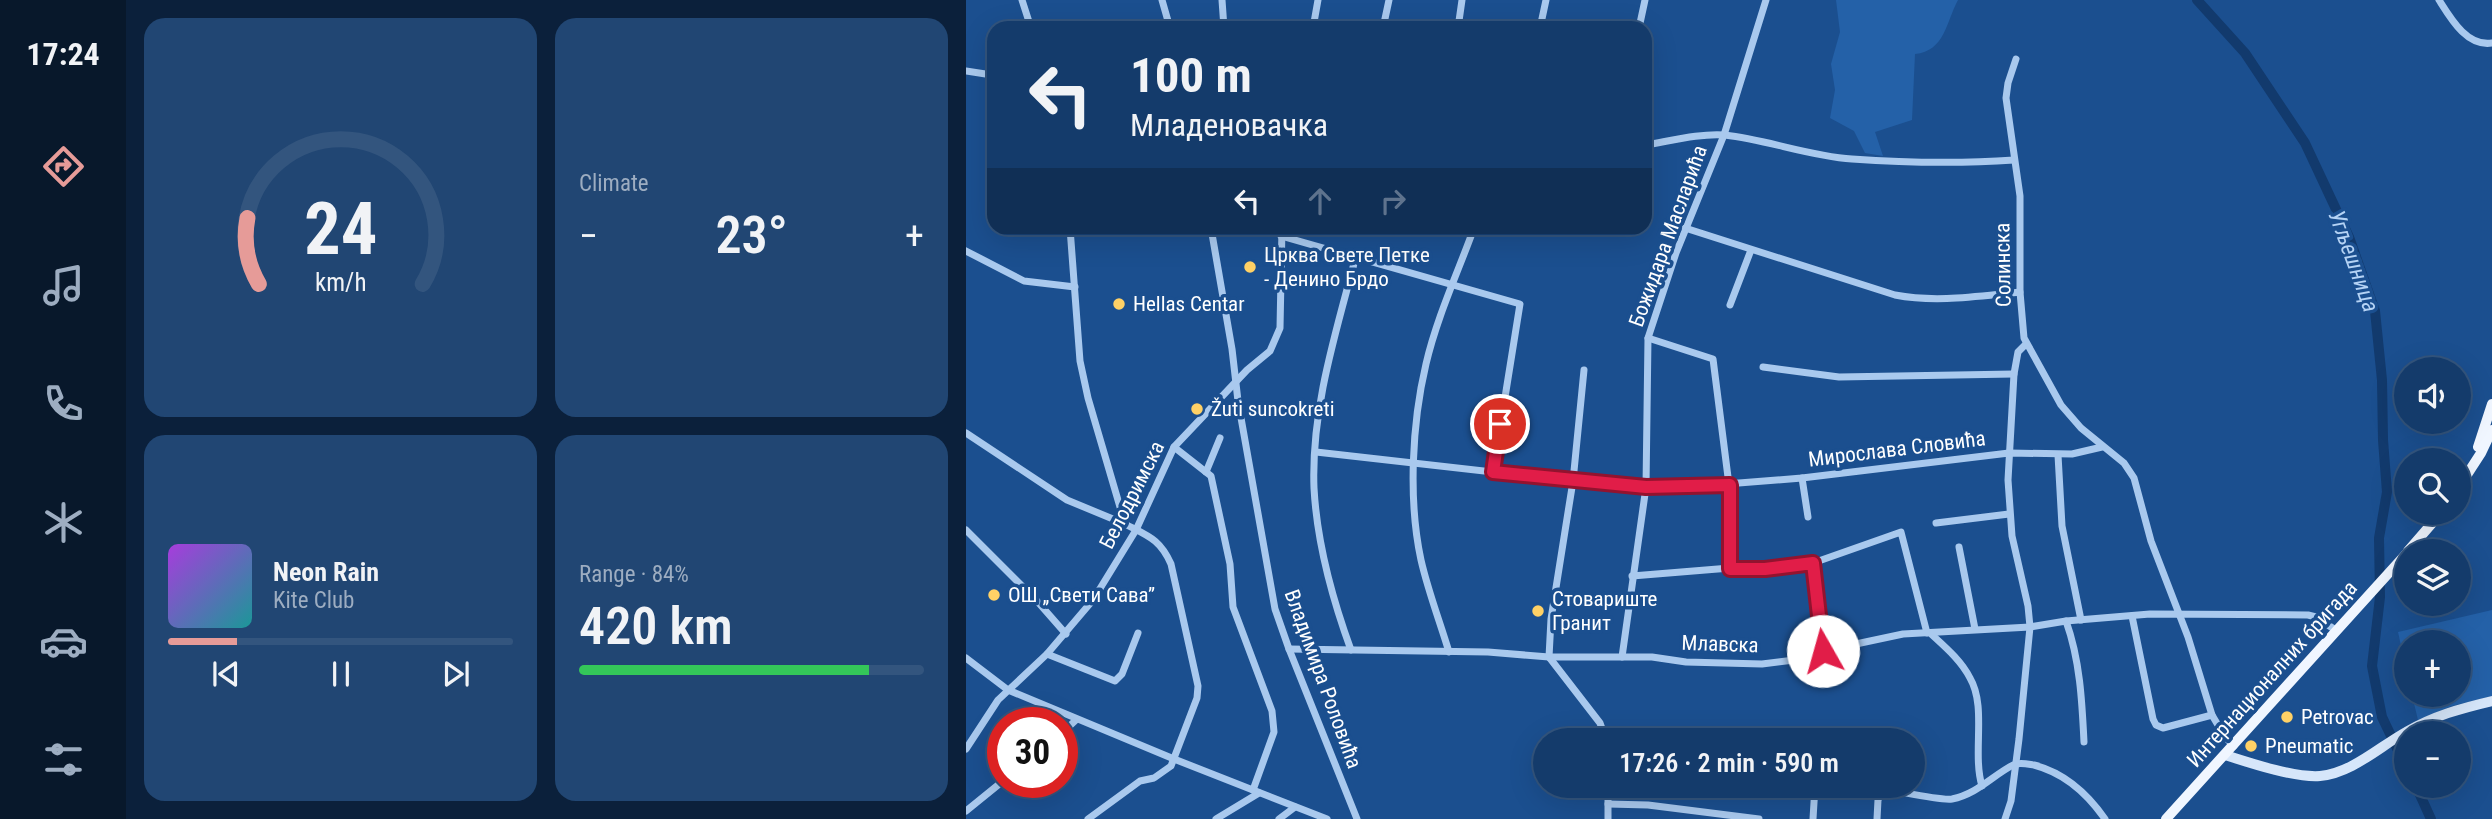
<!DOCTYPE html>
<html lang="en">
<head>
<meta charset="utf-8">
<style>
	:root { --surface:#143b6b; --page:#214673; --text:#f1f3f6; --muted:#9dadc1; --line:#33557e; --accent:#e69b98 }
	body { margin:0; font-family:"Roboto Condensed",sans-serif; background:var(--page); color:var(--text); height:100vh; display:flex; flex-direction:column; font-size:26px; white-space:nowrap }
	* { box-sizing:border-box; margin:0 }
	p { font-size:23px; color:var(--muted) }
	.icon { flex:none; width:38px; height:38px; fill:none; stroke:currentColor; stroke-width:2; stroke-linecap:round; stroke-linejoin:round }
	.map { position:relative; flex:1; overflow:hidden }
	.panel { display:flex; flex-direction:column; gap:18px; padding:18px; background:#0b203b; width:840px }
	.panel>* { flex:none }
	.banner { position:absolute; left:21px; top:21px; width:665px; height:214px; border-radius:21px; box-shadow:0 7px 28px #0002,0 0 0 2px var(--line); background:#143b6b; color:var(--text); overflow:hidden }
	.controls { position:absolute; left:1428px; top:357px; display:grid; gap:14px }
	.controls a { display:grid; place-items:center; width:77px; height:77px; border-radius:50%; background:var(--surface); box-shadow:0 7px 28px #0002,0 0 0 2px var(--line); font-size:35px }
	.speed { position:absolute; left:21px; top:707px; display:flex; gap:14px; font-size:35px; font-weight:700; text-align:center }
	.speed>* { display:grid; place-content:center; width:91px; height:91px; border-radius:50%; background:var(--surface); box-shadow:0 7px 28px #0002,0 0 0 2px var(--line); line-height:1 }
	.speed .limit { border:10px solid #d22; background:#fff; color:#111 }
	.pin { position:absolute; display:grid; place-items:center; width:60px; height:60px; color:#fff; margin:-30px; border:4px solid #fff; border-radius:50%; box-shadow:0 2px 7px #0007 }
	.me { position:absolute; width:77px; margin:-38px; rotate:353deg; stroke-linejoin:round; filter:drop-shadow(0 0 5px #0008) }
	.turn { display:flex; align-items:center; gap:24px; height:147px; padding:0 28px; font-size:32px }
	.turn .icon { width:91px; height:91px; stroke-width:2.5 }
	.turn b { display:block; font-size:49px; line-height:60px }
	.lanes { display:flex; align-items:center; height:66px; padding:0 28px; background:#0003; justify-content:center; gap:35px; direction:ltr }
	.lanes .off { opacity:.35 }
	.big { font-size:52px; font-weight:600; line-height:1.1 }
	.panel .card { flex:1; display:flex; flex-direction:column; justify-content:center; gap:10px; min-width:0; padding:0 24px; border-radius:21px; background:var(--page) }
	.panel .dial { align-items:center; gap:0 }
	.dial svg { height:182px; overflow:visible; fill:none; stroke:var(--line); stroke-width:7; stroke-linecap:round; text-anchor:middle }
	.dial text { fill:var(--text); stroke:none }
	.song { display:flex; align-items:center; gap:21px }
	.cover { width:84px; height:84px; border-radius:10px; background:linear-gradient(135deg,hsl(280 70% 55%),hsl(180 70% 35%)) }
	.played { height:7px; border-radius:4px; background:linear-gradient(90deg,var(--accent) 20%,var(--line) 20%) }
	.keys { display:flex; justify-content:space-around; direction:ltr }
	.heat { display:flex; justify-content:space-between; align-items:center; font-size:38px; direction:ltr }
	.charge { height:10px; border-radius:5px; background:linear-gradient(90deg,#34c759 84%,var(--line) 0) }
	.panel .tiles { flex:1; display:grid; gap:18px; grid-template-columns:repeat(2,1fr) }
	.trip { position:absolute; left:567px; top:728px; width:392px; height:70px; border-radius:35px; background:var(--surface); box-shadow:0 7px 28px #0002,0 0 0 2px var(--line); font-weight:600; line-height:70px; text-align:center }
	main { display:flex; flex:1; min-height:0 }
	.dock { display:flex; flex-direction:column; width:126px; justify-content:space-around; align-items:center; background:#08182b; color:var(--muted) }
	.dock .icon { width:49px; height:49px }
	.dock .current { color:var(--accent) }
	.dock b { font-size:32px; color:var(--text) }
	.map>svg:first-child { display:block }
</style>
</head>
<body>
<main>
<nav class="dock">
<b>17:24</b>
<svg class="icon current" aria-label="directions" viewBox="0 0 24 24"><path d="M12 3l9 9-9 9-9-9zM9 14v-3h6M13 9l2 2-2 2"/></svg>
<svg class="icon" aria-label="music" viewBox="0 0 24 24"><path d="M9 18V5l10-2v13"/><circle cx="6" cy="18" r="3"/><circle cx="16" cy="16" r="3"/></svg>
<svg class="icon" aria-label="phone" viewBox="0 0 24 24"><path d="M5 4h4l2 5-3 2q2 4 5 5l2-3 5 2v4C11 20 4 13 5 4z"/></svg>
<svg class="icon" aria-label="climate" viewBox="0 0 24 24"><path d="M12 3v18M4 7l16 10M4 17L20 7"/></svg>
<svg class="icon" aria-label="car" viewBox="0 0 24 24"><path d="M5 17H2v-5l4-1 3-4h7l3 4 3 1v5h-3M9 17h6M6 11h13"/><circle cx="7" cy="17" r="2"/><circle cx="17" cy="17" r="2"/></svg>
<svg class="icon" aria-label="filters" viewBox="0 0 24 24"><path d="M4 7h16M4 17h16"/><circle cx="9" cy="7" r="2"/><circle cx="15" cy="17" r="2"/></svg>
</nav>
<section class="panel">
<div class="tiles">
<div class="card dial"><svg viewBox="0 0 100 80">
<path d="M14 69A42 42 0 1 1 86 69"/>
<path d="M14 69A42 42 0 0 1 9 40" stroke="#e69b98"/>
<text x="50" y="56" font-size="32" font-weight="700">24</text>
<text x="50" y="72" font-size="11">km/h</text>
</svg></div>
<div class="card"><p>Climate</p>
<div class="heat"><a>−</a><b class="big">23°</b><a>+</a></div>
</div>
<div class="card">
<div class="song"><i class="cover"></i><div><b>Neon Rain</b><p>Kite Club</p></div></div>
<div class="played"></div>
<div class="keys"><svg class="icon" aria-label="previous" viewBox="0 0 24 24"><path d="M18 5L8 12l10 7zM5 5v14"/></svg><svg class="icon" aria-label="pause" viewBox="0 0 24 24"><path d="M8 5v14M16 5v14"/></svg><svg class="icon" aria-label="next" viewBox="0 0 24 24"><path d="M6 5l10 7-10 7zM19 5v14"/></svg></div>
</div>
<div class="card"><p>Range · 84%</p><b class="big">420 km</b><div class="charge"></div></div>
</div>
</section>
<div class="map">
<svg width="1526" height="819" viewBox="0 0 1526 819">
	<rect width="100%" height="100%" fill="#1b4f8f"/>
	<g fill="#2461a8">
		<path d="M870 0H992C980 22 979 51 949 54L946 120 909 132 917 156 899 153 888 131 864 118 869 90 865 64 874 32Z"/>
		<path d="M1526 610V696L1486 706 1452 720 1446 695H1493V642H1440V668L1432 632Z"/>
	</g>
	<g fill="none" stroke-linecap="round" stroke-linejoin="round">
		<g stroke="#123a6d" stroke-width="10">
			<path d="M1231 0 1279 53 1339 143 1383 237 1409 311 1416 380 1417 440 1421 492 1413 538 1414 597 1406 666 1416 717 1440 767"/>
			<path d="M1450 786 1465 819"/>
		</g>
		<g stroke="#a9c9ee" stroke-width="7">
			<path d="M56 0 65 28"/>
			<path d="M196 0 204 28"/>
			<path d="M256 0 258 28"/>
			<path d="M1473 0C1485 19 1501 47 1526 43"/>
			<path d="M347 28 352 0"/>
			<path d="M417 28 423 0"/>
			<path d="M492 28 496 0"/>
			<path d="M574 28 580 0"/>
			<path d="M673 28 679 0"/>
			<path d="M1050 59 1042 83 1040 98 1054 196V292L1058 338 1095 405 1115 428 1158 463 1168 478 1185 541 1222 637 1246 715 1259 737 1268 746"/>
			<path d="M0 71 26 75"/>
			<path d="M679 145C704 141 734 133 759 135 802 140 843 156 886 159 943 163 991 164 1048 160"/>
			<path d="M104 228 114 361 122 398 159 524C182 536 194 539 205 564L232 686 231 698 205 766 188 778 174 781 122 819"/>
			<path d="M245 228 266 349 272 401 309 609 323 649 391 819"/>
			<path d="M719 228 929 295C971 303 1012 296 1054 292"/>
			<path d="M315 236 554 304 527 472"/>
			<path d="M0 251 58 281 109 287"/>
			<path d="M764 305 785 250"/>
			<path d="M682 338 747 359 763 485 764 568"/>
			<path d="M797 367 873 377 1048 374"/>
			<path d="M0 433 101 500 159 524"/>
			<path d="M208 447 245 476 264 564 267 607 306 711 308 732 287 790"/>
			<path d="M350 452 607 481 680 487H722L836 478 1043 453 1106 454 1136 447"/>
			<path d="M1092 455 1096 526 1115 620"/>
			<path d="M240 472 254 438"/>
			<path d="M836 478 842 517"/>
			<path d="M970 523 1043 514"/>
			<path d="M0 530 71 601 100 634"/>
			<path d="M993 547 1009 629"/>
			<path d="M847 563 857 651"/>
			<path d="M666 576 764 568 799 569 847 563 935 532 961 633"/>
			<path d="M1166 616 1187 719 1190 725 1197 728 1246 715"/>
			<path d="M1100 621C1114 660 1116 701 1118 742"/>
			<path d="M964 633C978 646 995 660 1004 678 1021 707 1006 753 1016 786"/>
			<path d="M323 649 522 652 583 657H686L720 662 796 664 828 660 857 651 937 634 1064 627 1100 621 1184 614 1342 615 1350 617 1371 631"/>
			<path d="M385 650C366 598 351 544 348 488 345 409 370 332 390 256"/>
			<path d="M483 652C474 622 462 591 455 560 442 500 446 423 460 364 471 317 492 272 508 228"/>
			<path d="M81 654 149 681 156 674 172 633"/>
			<path d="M583 657 585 619 607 481 618 370"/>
			<path d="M583 657 634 723 640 740"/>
			<path d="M656 657 680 487 682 338 710 253 758 135 800 0"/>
			<path d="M0 658 42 690 208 759 361 819"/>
			<path d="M96 733 110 720"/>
			<path d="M639 733 713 740"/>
			<path d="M0 749 32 700 81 654 127 600 170 530 208 447 281 370 304 351 314 328 316 228"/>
			<path d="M642 786V819"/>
			<path d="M907 786 917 789C933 791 974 801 986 799 1011 794 1026 776 1047 765 1053 762 1061 764 1068 765 1099 773 1121 793 1139 819"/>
			<path d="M642 804 682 805 793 819"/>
			<path d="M0 811 37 781"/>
			<path d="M250 819 293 793"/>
			<path d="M313 819 329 807"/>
			<path d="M847 819 849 786"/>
			<path d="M911 819 912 800 917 789"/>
			<path d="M1039 819 1045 801 1053 739 1064 627 1062 606 1046 536 1042 480 1048 374 1052 352 1060 344"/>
		</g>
		<path stroke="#d6e6fa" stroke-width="10" d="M1259 755C1284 763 1329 778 1354 776 1386 773 1413 747 1440 732 1467 716 1496 708 1526 701"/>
		<g stroke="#f0f6ff" stroke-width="10">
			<path d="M1512 447 1526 404"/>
			<path d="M1493 487 1515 453 1526 430"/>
			<path d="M1442 551 1475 513"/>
			<path d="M1200 819 1440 554"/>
		</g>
	</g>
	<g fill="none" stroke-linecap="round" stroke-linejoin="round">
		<g stroke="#92132f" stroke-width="18">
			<path id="route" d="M534 424 527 472 680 487 764 485V569H799L847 563 857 651"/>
		</g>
		<use href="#route" stroke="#e11d48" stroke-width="12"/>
	</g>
	<g fill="#ffd166" stroke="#1b4f8f" stroke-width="2.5">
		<circle cx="284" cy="267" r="7"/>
		<circle cx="153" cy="304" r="7"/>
		<circle cx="231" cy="409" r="7"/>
		<circle cx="28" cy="595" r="7"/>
		<circle cx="572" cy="611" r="7"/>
		<circle cx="1321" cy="717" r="7"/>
		<circle cx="1285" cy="746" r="7"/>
	</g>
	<g text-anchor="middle" stroke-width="7" stroke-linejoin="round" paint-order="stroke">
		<g font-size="21" fill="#fff" stroke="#1b4f8f">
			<text transform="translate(702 236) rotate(-70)" y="7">Божидара Масларића</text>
			<text transform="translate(1037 265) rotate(-91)" y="7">Солинска</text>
			<text transform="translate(931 449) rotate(-7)" y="7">Мирослава Словића</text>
			<text transform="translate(166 495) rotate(-63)" y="7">Белодримска</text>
			<text transform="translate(754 644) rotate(2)" y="7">Млавска</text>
			<text transform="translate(1306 674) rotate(-48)" y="7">Интернационалних бригада</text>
			<text transform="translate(357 679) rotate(70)" y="7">Владимира Роловића</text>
		</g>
		<g font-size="21" fill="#fff" stroke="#1b4f8f" text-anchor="start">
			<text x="298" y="262">Црква Свете Петке<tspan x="298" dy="24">- Денино Брдо</tspan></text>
			<text x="167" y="311">Hellas Centar</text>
			<text x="245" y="416">Žuti suncokreti</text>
			<text x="42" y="602">ОШ „Свети Сава”</text>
			<text x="586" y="606">Стовариште<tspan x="586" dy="24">Гранит</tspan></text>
			<text x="1335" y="724">Petrovac</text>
			<text x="1299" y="753">Pneumatic</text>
		</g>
		<g font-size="23" font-style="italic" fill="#b5d3f5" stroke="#1b4f8f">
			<text transform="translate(1388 261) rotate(70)" y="8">Угљешница</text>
		</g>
	</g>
</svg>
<div class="controls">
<a><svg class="icon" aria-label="sound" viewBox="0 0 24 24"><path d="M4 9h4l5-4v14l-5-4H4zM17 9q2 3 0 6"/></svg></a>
<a><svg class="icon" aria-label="search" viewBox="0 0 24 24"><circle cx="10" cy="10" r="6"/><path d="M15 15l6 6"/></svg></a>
<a><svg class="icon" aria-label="layers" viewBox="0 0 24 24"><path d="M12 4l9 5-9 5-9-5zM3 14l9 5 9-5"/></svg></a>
<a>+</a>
<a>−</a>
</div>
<div class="speed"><div class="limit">30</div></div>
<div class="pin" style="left:534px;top:424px;background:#d93025"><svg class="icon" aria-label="arrive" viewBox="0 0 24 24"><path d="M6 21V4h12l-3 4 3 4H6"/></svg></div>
<svg class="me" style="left:857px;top:651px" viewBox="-20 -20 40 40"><circle r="19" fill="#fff"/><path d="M0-13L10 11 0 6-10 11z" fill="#e11d48"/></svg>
<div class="trip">17:26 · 2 min · 590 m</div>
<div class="banner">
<div class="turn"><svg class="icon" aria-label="left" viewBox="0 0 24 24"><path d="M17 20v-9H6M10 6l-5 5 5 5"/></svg><div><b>100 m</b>Младеновачка</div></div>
<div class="lanes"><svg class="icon" aria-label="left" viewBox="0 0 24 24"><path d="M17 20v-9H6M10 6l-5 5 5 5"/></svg><svg class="icon off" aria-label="ahead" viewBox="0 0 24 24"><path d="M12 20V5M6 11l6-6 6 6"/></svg><svg class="icon off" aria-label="right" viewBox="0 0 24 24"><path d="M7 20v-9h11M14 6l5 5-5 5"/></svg></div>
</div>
</div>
</main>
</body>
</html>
